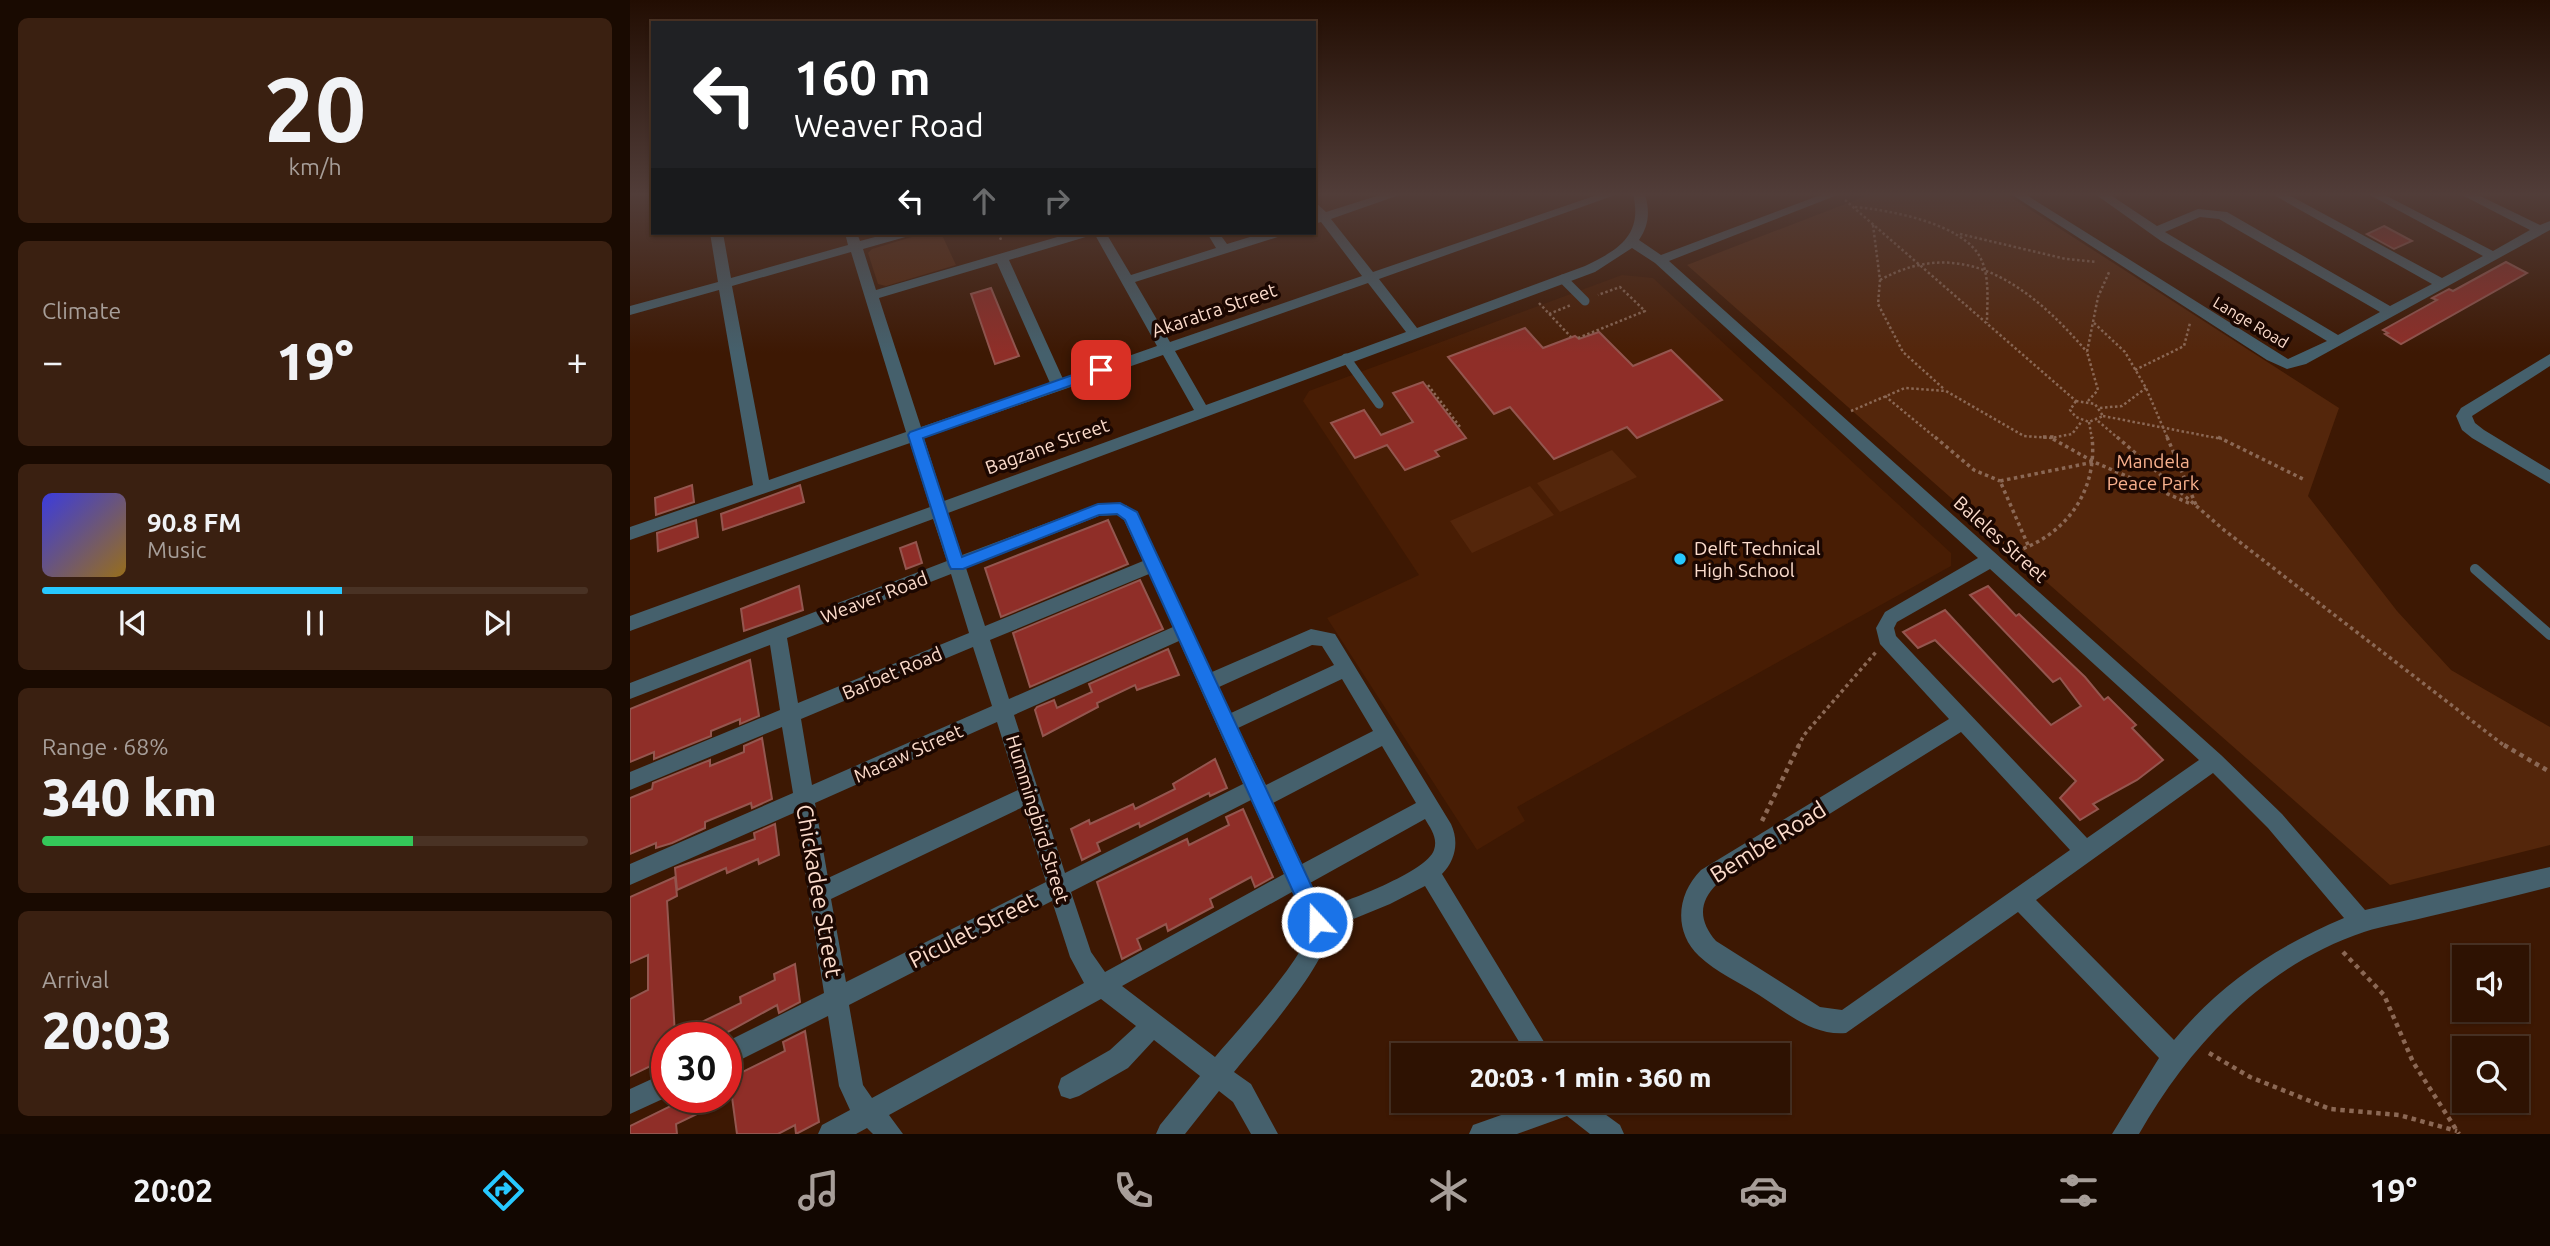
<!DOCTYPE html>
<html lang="en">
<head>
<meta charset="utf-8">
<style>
	:root { --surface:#2e1202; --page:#3a2011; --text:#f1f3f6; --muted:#a79e99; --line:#493224; --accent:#27c8ff }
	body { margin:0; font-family:Ubuntu,sans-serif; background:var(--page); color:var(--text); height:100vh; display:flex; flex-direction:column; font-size:26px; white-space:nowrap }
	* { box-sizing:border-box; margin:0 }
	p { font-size:23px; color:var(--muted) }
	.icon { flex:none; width:38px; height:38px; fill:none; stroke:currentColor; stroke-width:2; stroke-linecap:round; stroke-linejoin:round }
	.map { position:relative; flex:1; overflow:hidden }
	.side { display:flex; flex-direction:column; gap:18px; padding:18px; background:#190a01; width:630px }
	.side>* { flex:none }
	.guide { position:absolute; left:21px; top:21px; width:665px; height:214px; border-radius:0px; box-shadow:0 2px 5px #0004,0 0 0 2px var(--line); background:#202124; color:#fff; overflow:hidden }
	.tools { position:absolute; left:1822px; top:945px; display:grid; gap:14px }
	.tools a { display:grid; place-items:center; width:77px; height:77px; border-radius:0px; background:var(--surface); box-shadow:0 2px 5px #0004,0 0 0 2px var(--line); font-size:35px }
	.speed { position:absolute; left:21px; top:1022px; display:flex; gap:14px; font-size:35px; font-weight:700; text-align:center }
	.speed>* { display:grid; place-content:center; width:91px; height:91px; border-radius:50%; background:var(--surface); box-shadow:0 2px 5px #0004,0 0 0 2px var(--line); line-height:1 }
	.speed .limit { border:10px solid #d22; background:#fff; color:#111 }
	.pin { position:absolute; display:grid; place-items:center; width:60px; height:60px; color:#fff; margin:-30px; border-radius:14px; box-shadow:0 4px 10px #0006 }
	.me { position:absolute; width:77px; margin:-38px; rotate:339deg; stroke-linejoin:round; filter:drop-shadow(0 0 5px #0008) }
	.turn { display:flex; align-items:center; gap:24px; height:147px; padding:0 28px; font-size:32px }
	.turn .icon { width:91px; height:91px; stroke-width:2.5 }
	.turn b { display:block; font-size:49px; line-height:60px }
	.lanes { display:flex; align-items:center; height:66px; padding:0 28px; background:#0003; justify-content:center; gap:35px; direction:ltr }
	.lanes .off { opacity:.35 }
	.big { font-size:52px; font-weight:800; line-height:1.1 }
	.side .card { flex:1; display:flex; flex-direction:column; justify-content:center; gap:10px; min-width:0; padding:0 24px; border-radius:10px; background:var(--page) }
	.side .dial { align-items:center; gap:0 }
	.dial b { font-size:91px; line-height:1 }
	.song { display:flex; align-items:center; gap:21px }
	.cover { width:84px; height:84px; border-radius:10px; background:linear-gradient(135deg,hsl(240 70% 55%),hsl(40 70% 35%)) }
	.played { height:7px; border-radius:4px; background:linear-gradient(90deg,var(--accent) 55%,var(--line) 55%) }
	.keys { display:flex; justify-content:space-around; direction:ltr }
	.heat { display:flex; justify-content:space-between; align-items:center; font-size:38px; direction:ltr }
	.charge { height:10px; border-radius:5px; background:linear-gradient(90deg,#34c759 68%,var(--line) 0) }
	.trip { position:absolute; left:761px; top:1043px; width:399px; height:70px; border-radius:0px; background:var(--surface); box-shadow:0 2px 5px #0004,0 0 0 2px var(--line); font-weight:800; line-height:70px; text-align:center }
	.menu { display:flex; height:112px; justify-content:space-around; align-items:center; background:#120701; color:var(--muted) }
	.menu .icon { width:49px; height:49px }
	.menu .active { color:var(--accent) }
	.menu b { font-size:32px; color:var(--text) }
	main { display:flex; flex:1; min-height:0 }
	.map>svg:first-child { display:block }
</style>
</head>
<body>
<main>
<section class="side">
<div class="card dial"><b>20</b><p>km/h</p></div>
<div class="card"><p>Climate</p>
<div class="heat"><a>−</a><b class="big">19°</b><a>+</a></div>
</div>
<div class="card">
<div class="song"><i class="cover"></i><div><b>90.8 FM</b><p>Music</p></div></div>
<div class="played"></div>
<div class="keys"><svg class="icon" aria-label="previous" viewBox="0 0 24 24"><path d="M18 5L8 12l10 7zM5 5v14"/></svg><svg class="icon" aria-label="pause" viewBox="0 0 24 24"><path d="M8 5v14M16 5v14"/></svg><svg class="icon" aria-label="next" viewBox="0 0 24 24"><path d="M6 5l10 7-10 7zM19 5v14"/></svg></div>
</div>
<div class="card"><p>Range · 68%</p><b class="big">340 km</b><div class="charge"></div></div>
<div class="card"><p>Arrival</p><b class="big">20:03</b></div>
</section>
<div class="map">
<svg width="1920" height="1134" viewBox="0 0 1920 1134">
	<rect width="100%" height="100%" fill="#3d1803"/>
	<path fill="#481d04" d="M992 275 1023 278 1321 553V566L887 807 895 821 847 850 697 618 789 575 673 401 679 391Z"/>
	<g fill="#54260b">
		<path d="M1241 194H1376L1709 408 1678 496 1767 611 1821 670 1920 727V845L1760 885 1057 265Z"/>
		<path d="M295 233H311L326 265 256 286 248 284 238 253 242 249Z"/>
		<path d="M982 450 1007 477 930 512 907 483Z"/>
		<path d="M900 486 924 515 842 553 820 521Z"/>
	</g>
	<g fill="#8f2e28" stroke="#94564f" stroke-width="2">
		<path d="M1754 226 1782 241 1764 249 1737 234Z"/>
		<path d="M1876 262 1897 273 1771 344 1755 334 1758 333 1753 330 1807 300 1802 298 1819 289 1823 291Z"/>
		<path d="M361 288 389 356 365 364 341 294Z"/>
		<path d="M895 328 913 348 945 336 949 339 969 332 1003 366 1041 350 1092 400 1007 438 997 427 924 459 880 407 864 414 818 357Z"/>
		<path d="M793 382 836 438 805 451 809 456 775 470 757 445 725 458 701 423 734 410 751 435 783 422 763 393Z"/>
		<path d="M62 485 64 502 26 515 25 498Z"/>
		<path d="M170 485 174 502 93 530 91 514Z"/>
		<path d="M66 520 68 537 28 551 27 533Z"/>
		<path d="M478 520 498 564 371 617 355 568Z"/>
		<path d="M286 542 292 563 276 569 270 548Z"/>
		<path d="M510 580 533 629 400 687 383 633Z"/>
		<path d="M169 586 173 610 114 631 111 609Z"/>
		<path d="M1358 586 1386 616 1389 614 1455 677 1474 700 1478 697 1506 725 1502 728 1533 760 1507 780 1463 804 1468 809 1450 820 1430 798 1446 781 1305 640 1288 648 1273 632 1315 610 1421 725 1451 706 1430 678 1423 682 1340 595Z"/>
		<path d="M538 649 549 675 507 690 505 685 467 703 468 707 413 736 405 710 407 707 424 700 427 708 462 692 459 684Z"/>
		<path d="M120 660 129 716 110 724V719L81 731V736L24 759V752L0 762V709Z"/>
		<path d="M132 738 142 799 122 808 121 803 75 822V828L42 843 26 848V843L0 854V798L22 789 23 783 80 760V766L114 752V746Z"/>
		<path d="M585 759 597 788 580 796 579 793 510 827 509 823 467 843 470 851 452 860 441 829 459 820 460 824 503 804 505 809 545 789 543 784Z"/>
		<path d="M613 809 643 877 625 887 621 877 580 899 583 907 538 931 536 924 507 939 511 949 492 959 467 882 557 839 559 845 599 825 596 817Z"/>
		<path d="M145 824 149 855 129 864 128 859 97 873 96 868 47 890 45 868 125 839 124 833Z"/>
		<path d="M45 877 47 896 37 901 45 1035 111 1003 110 997 145 980 144 974 165 964 170 1002 149 1013 147 1005 87 1038H37V1058L0 1076V999L18 990V955L0 963V897Z"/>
		<path d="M175 1031 189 1122 166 1134 165 1125 148 1134H107L102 1097 46 1124 47 1134H0V1126L45 1104V1097H96V1080L155 1051 153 1042Z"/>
	</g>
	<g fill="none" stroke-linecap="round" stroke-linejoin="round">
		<g stroke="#8b6855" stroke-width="2.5" stroke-dasharray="2.5 2.5" stroke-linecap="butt">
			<path d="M1215 200 1446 401"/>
			<path d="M1225 207C1260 210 1335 224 1351 259 1360 277 1357 303 1357 323"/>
			<path d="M1243 225 1250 280 1248 304 1273 352 1314 389"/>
			<path d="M368 233 372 242"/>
			<path d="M1330 234 1436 259 1467 262"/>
			<path d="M1250 280C1335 233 1403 289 1457 352"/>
			<path d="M909 303 941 337"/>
			<path d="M919 314 941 305"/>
			<path d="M1464 323 1495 352 1516 388 1538 439"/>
			<path d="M948 338 1015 311 990 287 968 295"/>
			<path d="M1505 370 1554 346 1560 323"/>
			<path d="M798 385 831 428"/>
			<path d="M1255 396 1307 439"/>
			<path d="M1446 401 1465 404 1473 416 1459 422 1446 417 1440 410Z"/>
			<path d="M1458 401 1468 390 1457 352 1468 297 1480 270"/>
			<path d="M1470 408 1492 406 1516 388"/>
			<path d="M1221 411 1275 388 1316 391 1394 436 1421 438 1442 434 1452 421"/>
			<path d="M1473 416 1592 439"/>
			<path d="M1468 421 1489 439"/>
			<path d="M1459 422 1462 439"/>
		</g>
		<g stroke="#8b6855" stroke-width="3.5" stroke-dasharray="3.5 3.5" stroke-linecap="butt">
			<path d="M1305 437 1344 470 1370 481"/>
			<path d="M1413 437H1424"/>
			<path d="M1487 437 1594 530 1876 747"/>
			<path d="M1537 437 1566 505"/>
			<path d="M1588 437 1675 480"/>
			<path d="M1423 439 1464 462 1561 504"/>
			<path d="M1398 545 1370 481 1464 462"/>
			<path d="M1380 553C1434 538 1468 493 1462 437"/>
			<path d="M1168 747 1174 735 1246 652"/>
		</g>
		<g stroke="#8b6855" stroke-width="4.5" stroke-dasharray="4.5 4.5" stroke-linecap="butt">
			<path d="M1874 745 1920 772"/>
			<path d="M1132 821 1169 745"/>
			<path d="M1713 952 1754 995 1783 1062 1829 1134"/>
			<path d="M1579 1053 1620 1077 1700 1109 1769 1115 1827 1131"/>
		</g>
		<g stroke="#45606c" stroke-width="9">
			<path d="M933 279 955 301"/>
			<path d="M716 358 749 404"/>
		</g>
		<path stroke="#45606c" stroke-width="10" d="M1845 569 1920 635"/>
		<g fill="#45606c" fill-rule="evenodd">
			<path d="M753 194H772L701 219 743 272 970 194H988L749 279 787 328 955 266C989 250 1013 235 1003 194H1015C1020 212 1019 225 1009 240L1031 255 1193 194H1210L1039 261 1591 755 1652 814 1735 910 1920 867V887C1880 897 1841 907 1801 916 1779 922 1755 925 1734 932 1633 966 1560 1045 1509 1134H1482L1529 1058 1388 912 1216 1033C1182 1036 1156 1012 1129 995 1110 983 1086 972 1069 956 1043 931 1047 894 1071 870L1319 719 1250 644 1246 628 1255 612 1348 558 1025 263 1002 248 965 272 318 513 332 555 462 506 496 505 509 516 582 672 681 629 705 634 821 824C829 841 826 860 812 874L922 1055H897L795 886 760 904 699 929C701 961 626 1044 604 1072L621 1084 648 1134H621L603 1102 589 1091 555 1134H526L530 1125 570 1076 524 1040 498 1068 449 1096 440 1099 431 1096 428 1087 431 1078 480 1050 506 1026 471 999 259 1115 273 1134H243L237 1128 226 1134H188L192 1125 220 1110 209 1086 198 1016 96 1067V1042L194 993 166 812 0 885V864L163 793 152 727 0 790V772L150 710 140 645 0 699V683L317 561 303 519 0 631V616L300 507 280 443 0 540V527L123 485 89 290 0 315V306L88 282 80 233H93L101 278 218 245 215 233H227L230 241 260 233H280L279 236 233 249 246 290 441 233H460L459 236 379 260 433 379 527 346 464 233H476L501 275 586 248 577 233H589L597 244 633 233H652L651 236 505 282 540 342 732 276 691 222 684 224V201L696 212ZM221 252 276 432 139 480 102 286ZM367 263 420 383 291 427 249 298ZM738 283 776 332 576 405 545 351ZM533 355 564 410 314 501 294 438ZM487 515 494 520 513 561 355 626 336 568 469 516ZM1360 569 1569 760 1457 838 1266 636 1264 628 1267 622ZM321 574 339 633 168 703 157 638ZM519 574 543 627 379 699 360 640ZM549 641 613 784 435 873 384 715ZM682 645 692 646 704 665 601 713 589 687ZM343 647 362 706 182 785 171 719ZM712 679 743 731 636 785 608 728ZM367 722 388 790 198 878 185 803ZM1331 732 1440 850 1212 1010 1190 1007 1086 941C1069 921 1068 903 1087 884ZM752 746 786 803 672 864 643 803ZM1583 773 1638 828 1714 918C1647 946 1590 984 1544 1040L1406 900ZM621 800 654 874 475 972 461 952 441 892ZM393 807 416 882 216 982 201 899ZM795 819C801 829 808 838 804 850 797 872 715 902 692 909L680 883ZM662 892C668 904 679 920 677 934 673 960 605 1033 585 1057L492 986ZM422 901 440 957 454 983 242 1098 233 1085 219 1005Z"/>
			<path d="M1381 194H1395L1658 359 1697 341 1531 241 1465 194H1479L1527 226 1568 209 1597 212 1760 306 1802 284 1642 194H1657L1812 278 1853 256 1738 194H1753L1863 251 1900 230 1830 194H1846L1910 225 1920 221V230L1676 364 1657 369 1637 360ZM1570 217 1589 219 1750 312 1708 335 1535 232Z"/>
			<path d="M1920 354V366L1842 416 1845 423 1854 430 1920 470V484L1842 438 1832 430 1826 416 1831 408Z"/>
			<path d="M37 1072V1097L0 1114V1089Z"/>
			<path d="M911 1101H957L990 1125 994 1134H960L937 1116 887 1134H839L843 1125Z"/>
		</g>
	</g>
	<linearGradient id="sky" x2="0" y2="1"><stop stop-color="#220d02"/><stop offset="0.55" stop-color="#513d39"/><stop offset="1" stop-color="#513d39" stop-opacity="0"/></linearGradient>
	<rect width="1920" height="353" fill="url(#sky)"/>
	<path fill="#1a73e8" stroke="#114b97" stroke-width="2" d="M471 365 476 366V373L293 438 332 557 468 504 490 503 507 512 695 915 698 922 695 929 687 932 680 929 495 520 487 514 469 515 333 569H321L319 565 278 435 280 432Z"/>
	<circle fill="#27c8ff" stroke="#1b0701" stroke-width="2.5" cx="1050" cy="559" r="7"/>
	<g text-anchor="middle" stroke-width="7" stroke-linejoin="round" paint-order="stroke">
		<g font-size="16" fill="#fcdccc" stroke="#1b0701">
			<text transform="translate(1621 322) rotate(31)" y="6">Lange Road</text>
		</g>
		<g font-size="19" fill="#fcdccc" stroke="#1b0701">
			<text transform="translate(584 310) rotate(-19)" y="7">Akaratra Street</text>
			<text transform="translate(417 446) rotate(-20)" y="7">Bagzane Street</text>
			<text transform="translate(1371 539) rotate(42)" y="7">Baleles Street</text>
			<text transform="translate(244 597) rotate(-21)" y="7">Weaver Road</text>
			<text transform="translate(262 673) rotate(-23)" y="7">Barbet Road</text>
			<text transform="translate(278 753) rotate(-24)" y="7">Macaw Street</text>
			<text transform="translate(408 819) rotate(73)" y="7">Hummingbird Street</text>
		</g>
		<g font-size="19" fill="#f8b08d" stroke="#1b0701">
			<text x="1523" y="468">Mandela<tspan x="1523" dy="22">Peace Park</tspan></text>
		</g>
		<g font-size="19" fill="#fcdccc" stroke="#1b0701" text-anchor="start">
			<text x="1064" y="555">Delft Technical<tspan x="1064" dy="22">High School</tspan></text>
		</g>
		<g font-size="23" fill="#fcdccc" stroke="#1b0701">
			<text transform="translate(1138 842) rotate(-32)" y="8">Bembe Road</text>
			<text transform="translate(189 891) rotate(80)" y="8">Chickadee Street</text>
			<text transform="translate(343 930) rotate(-27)" y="8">Piculet Street</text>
		</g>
	</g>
</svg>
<div class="tools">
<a><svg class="icon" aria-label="sound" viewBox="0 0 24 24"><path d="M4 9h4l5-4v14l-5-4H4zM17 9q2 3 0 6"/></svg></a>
<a><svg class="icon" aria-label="search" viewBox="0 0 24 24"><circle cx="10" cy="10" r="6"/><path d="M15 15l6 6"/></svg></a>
</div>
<div class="speed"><div class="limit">30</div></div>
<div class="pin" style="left:471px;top:370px;background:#d93025"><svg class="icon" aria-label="arrive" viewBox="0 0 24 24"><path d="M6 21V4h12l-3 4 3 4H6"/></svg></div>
<svg class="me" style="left:687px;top:922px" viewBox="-20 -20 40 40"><circle r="17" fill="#1a73e8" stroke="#fff" stroke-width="3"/><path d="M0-11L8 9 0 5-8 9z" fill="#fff"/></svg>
<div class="trip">20:03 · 1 min · 360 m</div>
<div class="guide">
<div class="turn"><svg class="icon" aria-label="left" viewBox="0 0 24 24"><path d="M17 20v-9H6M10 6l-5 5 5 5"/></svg><div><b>160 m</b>Weaver Road</div></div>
<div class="lanes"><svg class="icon" aria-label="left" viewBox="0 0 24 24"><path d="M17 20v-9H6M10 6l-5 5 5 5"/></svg><svg class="icon off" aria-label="ahead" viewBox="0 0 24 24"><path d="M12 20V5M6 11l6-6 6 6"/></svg><svg class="icon off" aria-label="right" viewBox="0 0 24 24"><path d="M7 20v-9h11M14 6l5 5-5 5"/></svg></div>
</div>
</div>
</main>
<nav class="menu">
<b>20:02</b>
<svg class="icon active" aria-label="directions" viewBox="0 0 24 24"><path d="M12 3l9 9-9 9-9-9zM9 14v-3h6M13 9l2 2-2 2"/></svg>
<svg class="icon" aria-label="music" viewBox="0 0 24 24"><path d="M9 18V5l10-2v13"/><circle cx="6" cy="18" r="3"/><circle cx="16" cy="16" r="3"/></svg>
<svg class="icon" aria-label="phone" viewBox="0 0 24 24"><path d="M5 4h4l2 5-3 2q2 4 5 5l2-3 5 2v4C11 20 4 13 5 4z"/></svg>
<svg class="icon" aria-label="climate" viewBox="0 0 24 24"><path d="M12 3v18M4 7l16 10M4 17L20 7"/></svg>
<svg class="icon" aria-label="car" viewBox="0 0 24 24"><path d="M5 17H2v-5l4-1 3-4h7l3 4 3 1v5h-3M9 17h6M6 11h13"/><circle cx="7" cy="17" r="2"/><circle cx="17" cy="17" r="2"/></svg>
<svg class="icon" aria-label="filters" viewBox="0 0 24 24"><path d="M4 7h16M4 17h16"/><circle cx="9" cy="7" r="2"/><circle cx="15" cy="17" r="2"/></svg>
<b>19°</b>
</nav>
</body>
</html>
